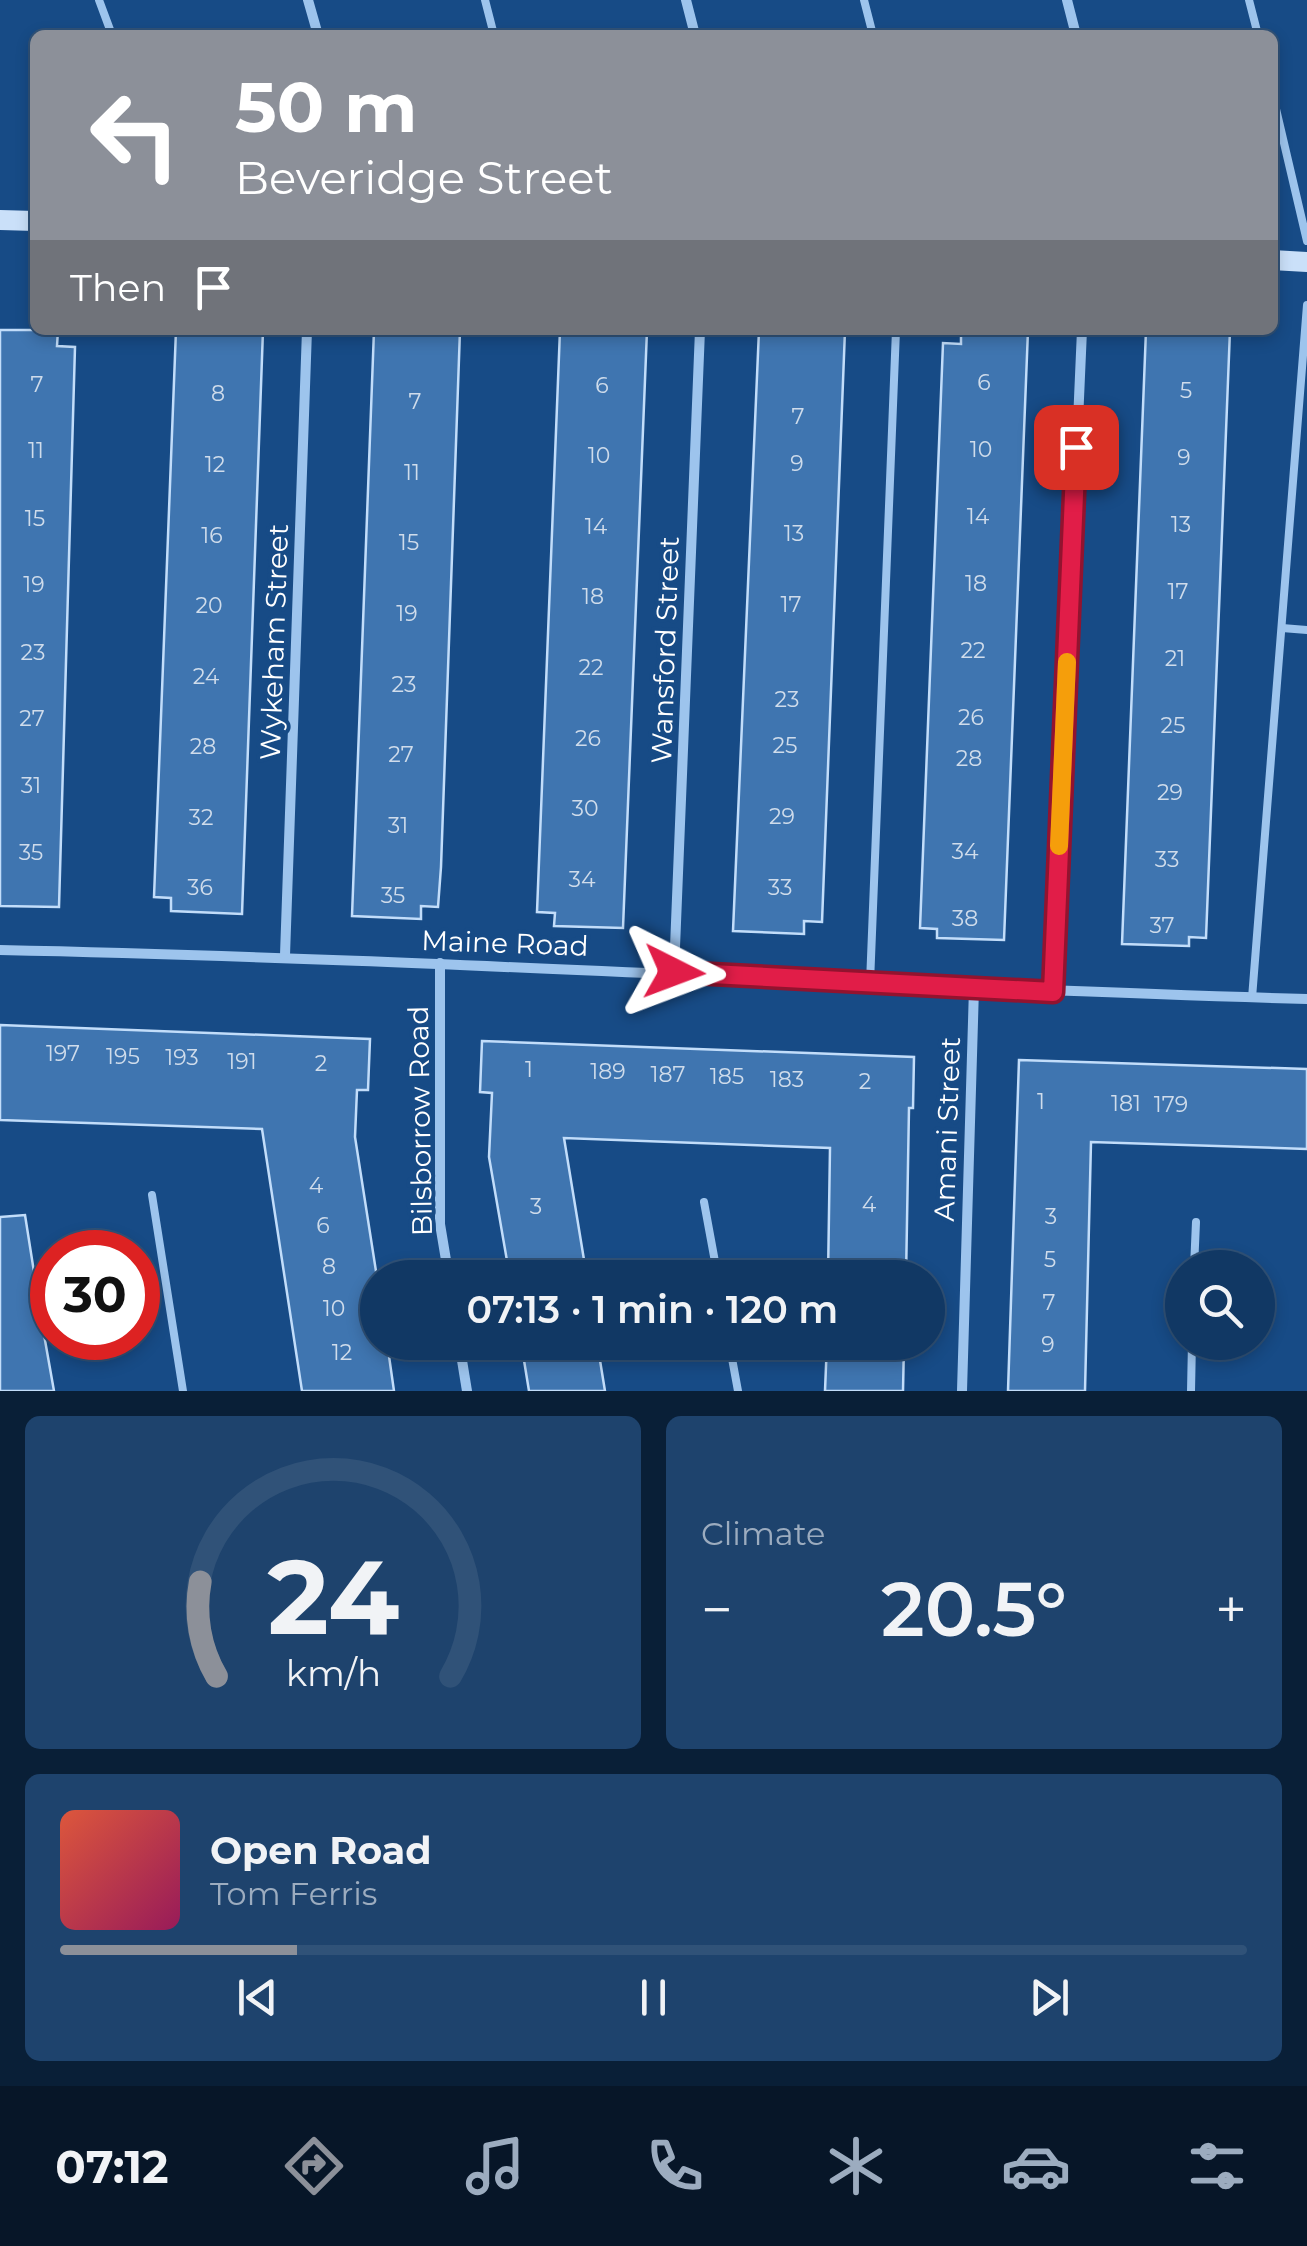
<!DOCTYPE html>
<html lang="en">
<head>
<meta charset="utf-8">
<style>
	:root { --surface:#113864; --page:#1e436d; --text:#f1f3f6; --muted:#9cacbf; --line:#305278; --accent:#8c9099 }
	body { margin:0; font-family:Montserrat,sans-serif; background:var(--page); color:var(--text); height:100vh; display:flex; flex-direction:column; font-size:38px; white-space:nowrap }
	* { box-sizing:border-box; margin:0 }
	p { font-size:32px; color:var(--muted) }
	.icon { flex:none; width:55px; height:55px; fill:none; stroke:currentColor; stroke-width:2; stroke-linecap:round; stroke-linejoin:round }
	.map { position:relative; height:1391px; overflow:hidden }
	.sheet { display:flex; flex-direction:column; gap:25px; padding:25px; background:#091f37; flex:1 }
	.sheet>* { flex:none }
	.top-card { position:absolute; left:30px; top:30px; width:1248px; height:305px; border-radius:15px; box-shadow:0 5px 15px #0003,0 0 0 2px var(--line); background:#8c9099; color:#fff; overflow:hidden }
	.fabs { position:absolute; left:1165px; top:1250px; display:grid; gap:20px }
	.fabs a { display:grid; place-items:center; width:110px; height:110px; border-radius:50%; background:var(--surface); box-shadow:0 5px 15px #0003,0 0 0 2px var(--line); font-size:50px }
	.speed { position:absolute; left:30px; top:1230px; display:flex; gap:20px; font-size:50px; font-weight:700; text-align:center }
	.speed>* { display:grid; place-content:center; width:130px; height:130px; border-radius:50%; background:var(--surface); box-shadow:0 5px 15px #0003,0 0 0 2px var(--line); line-height:1 }
	.speed .limit { border:15px solid #d22; background:#fff; color:#111 }
	.pin { position:absolute; display:grid; place-items:center; width:85px; height:85px; color:#fff; margin:-42px; border-radius:20px; box-shadow:0 5px 15px #0006 }
	.me { position:absolute; width:110px; margin:-55px; rotate:93deg; stroke-linejoin:round; filter:drop-shadow(0 0 8px #0008) }
	.turn { display:flex; align-items:center; gap:35px; height:210px; padding:0 40px; font-size:45px }
	.turn .icon { width:130px; height:130px; stroke-width:2.5 }
	.turn b { display:block; font-size:70px; line-height:85px }
	.then { display:flex; align-items:center; height:95px; padding:0 40px; background:#0003; gap:20px; font-size:38px }
	.big { font-size:75px; font-weight:600; line-height:1.1 }
	.sheet .card { flex:1; display:flex; flex-direction:column; justify-content:center; gap:15px; min-width:0; padding:0 35px; border-radius:15px; background:var(--page) }
	.sheet .dial { align-items:center; gap:0 }
	.dial svg { height:260px; overflow:visible; fill:none; stroke:var(--line); stroke-width:7; stroke-linecap:round; text-anchor:middle }
	.dial text { fill:var(--text); stroke:none }
	.song { display:flex; align-items:center; gap:30px }
	.cover { width:120px; height:120px; border-radius:15px; background:linear-gradient(135deg,hsl(10 70% 55%),hsl(330 70% 35%)) }
	.played { height:10px; border-radius:5px; background:linear-gradient(90deg,var(--accent) 20%,var(--line) 20%) }
	.keys { display:flex; justify-content:space-around; direction:ltr }
	.heat { display:flex; justify-content:space-between; align-items:center; font-size:55px; direction:ltr }
	.sheet .tiles { flex:1; display:grid; gap:25px; grid-template-columns:1fr 1fr }
	.card:last-child { grid-column:span 2 }
	.trip { position:absolute; left:360px; top:1260px; width:585px; height:100px; border-radius:50px; background:var(--surface); box-shadow:0 5px 15px #0003,0 0 0 2px var(--line); font-weight:600; line-height:100px; text-align:center }
	.menu { display:flex; height:160px; justify-content:space-around; align-items:center; background:#071628; color:var(--muted) }
	.menu .icon { width:70px; height:70px }
	.menu .current { color:var(--accent) }
	.menu b { font-size:45px; color:var(--text) }
	.map>svg:first-child { display:block }
</style>
</head>
<body>
<div class="map">
<svg width="1307" height="1391" viewBox="0 0 1307 1391">
	<rect width="100%" height="100%" fill="#174b86"/>
	<g fill="#3f75b0" stroke="#c2ddfa" stroke-width="2.5">
		<path d="M0 330H58L57 346 75 347 59 907 0 906Z"/>
		<path d="M176 330H263L242 914 171 911V898L154 897Z"/>
		<path d="M374 330H460L441 867 438 907 421 906V919L352 916Z"/>
		<path d="M560 330H647L623 928 554 926 555 913 537 912Z"/>
		<path d="M759 330H845L822 922 804 921V934L733 931Z"/>
		<path d="M961 330H1028L1004 940 937 938V929L920 928 943 343 961 344Z"/>
		<path d="M1146 330H1230L1206 938 1189 937V946L1122 944Z"/>
		<path d="M0 1025 370 1039 368 1090H357L355 1137 378 1284V1342H387L394 1391H302L262 1129 0 1120Z"/>
		<path d="M482 1041 914 1057 913 1108H909L906 1278H828L830 1148 564 1138 587 1278H510L489 1157 492 1093 480 1092Z"/>
		<path d="M1019 1060 1307 1069V1149L1091 1142 1085 1391H1008Z"/>
		<path d="M25 1215 43 1329 54 1391H0V1217Z"/>
		<path d="M521 1342H597L605 1391H529Z"/>
		<path d="M827 1342H904L903 1391H825Z"/>
	</g>
	<g fill="none" stroke-linecap="round" stroke-linejoin="round">
		<g stroke="#9dc4ed" stroke-width="8">
			<path d="M99 0 112 35"/>
			<path d="M485 0 494 35"/>
			<path d="M864 0 873 35"/>
			<path d="M1249 0 1258 35"/>
			<path d="M1272 92 1307 241"/>
			<path d="M1282 628 1307 630"/>
			<path d="M870 983 896 330"/>
			<path d="M1252 998 1307 305"/>
			<path d="M152 1195 183 1391"/>
			<path d="M704 1202 718 1278"/>
			<path d="M1194 1268 1196 1222"/>
			<path d="M729 1342 738 1391"/>
			<path d="M1191 1391 1192 1342"/>
		</g>
		<g stroke="#9dc4ed" stroke-width="10">
			<path d="M308 0 318 35"/>
			<path d="M686 0 695 35"/>
			<path d="M1067 0 1076 35"/>
			<path d="M0 950C436 959 871 987 1307 999"/>
			<path d="M285 955 307 330"/>
			<path d="M440 963V1224L449 1278"/>
			<path d="M674 972 700 330"/>
			<path d="M1053 992 1082 330"/>
			<path d="M459 1342 467 1391"/>
			<path d="M962 1391 974 988"/>
		</g>
		<g stroke="#cae0f9" stroke-width="20">
			<path d="M0 220 35 221"/>
			<path d="M1272 260 1307 262"/>
		</g>
	</g>
	<g fill="none" stroke-linecap="round" stroke-linejoin="round">
		<g stroke="#92132f" stroke-width="25">
			<path id="route" d="M674 972 1053 992 1076 447"/>
		</g>
		<use href="#route" stroke="#e11d48" stroke-width="18"/>
		<path stroke="#f59e0b" stroke-width="18" d="M1059 846 1067 662"/>
	</g>
	<g text-anchor="middle" stroke-width="8" stroke-linejoin="round" paint-order="stroke">
		<g font-size="22" fill="#cfdceb">
			<text x="984" y="390">6</text>
			<text x="37" y="392">7</text>
			<text x="602" y="393">6</text>
			<text x="1186" y="398">5</text>
			<text x="218" y="401">8</text>
			<text x="415" y="409">7</text>
			<text x="798" y="424">7</text>
			<text x="981" y="457">10</text>
			<text x="36" y="458">11</text>
			<text x="599" y="463">10</text>
			<text x="1184" y="465">9</text>
			<text x="797" y="471">9</text>
			<text x="215" y="472">12</text>
			<text x="412" y="480">11</text>
			<text x="978" y="524">14</text>
			<text x="35" y="526">15</text>
			<text x="1181" y="532">13</text>
			<text x="596" y="534">14</text>
			<text x="794" y="541">13</text>
			<text x="212" y="543">16</text>
			<text x="409" y="550">15</text>
			<text x="976" y="591">18</text>
			<text x="34" y="592">19</text>
			<text x="1178" y="599">17</text>
			<text x="593" y="604">18</text>
			<text x="791" y="612">17</text>
			<text x="209" y="613">20</text>
			<text x="407" y="621">19</text>
			<text x="973" y="658">22</text>
			<text x="33" y="660">23</text>
			<text x="1175" y="666">21</text>
			<text x="591" y="675">22</text>
			<text x="206" y="684">24</text>
			<text x="404" y="692">23</text>
			<text x="787" y="707">23</text>
			<text x="971" y="725">26</text>
			<text x="32" y="726">27</text>
			<text x="1173" y="733">25</text>
			<text x="588" y="746">26</text>
			<text x="785" y="753">25</text>
			<text x="203" y="754">28</text>
			<text x="401" y="762">27</text>
			<text x="969" y="766">28</text>
			<text x="31" y="793">31</text>
			<text x="1170" y="800">29</text>
			<text x="585" y="816">30</text>
			<text x="782" y="824">29</text>
			<text x="201" y="825">32</text>
			<text x="398" y="833">31</text>
			<text x="965" y="859">34</text>
			<text x="31" y="860">35</text>
			<text x="1167" y="867">33</text>
			<text x="582" y="887">34</text>
			<text x="200" y="895">36</text>
			<text x="780" y="895">33</text>
			<text x="393" y="903">35</text>
			<text x="965" y="926">38</text>
			<text x="1162" y="933">37</text>
			<text x="63" y="1061">197</text>
			<text x="123" y="1064">195</text>
			<text x="182" y="1065">193</text>
			<text x="242" y="1069">191</text>
			<text x="321" y="1071">2</text>
			<text x="529" y="1077">1</text>
			<text x="608" y="1079">189</text>
			<text x="668" y="1082">187</text>
			<text x="727" y="1084">185</text>
			<text x="787" y="1087">183</text>
			<text x="865" y="1089">2</text>
			<text x="1041" y="1109">1</text>
			<text x="1126" y="1111">181</text>
			<text x="1171" y="1112">179</text>
			<text x="316" y="1193">4</text>
			<text x="869" y="1212">4</text>
			<text x="536" y="1214">3</text>
			<text x="1051" y="1224">3</text>
			<text x="323" y="1233">6</text>
			<text x="1050" y="1267">5</text>
			<text x="329" y="1274">8</text>
			<text x="1049" y="1310">7</text>
			<text x="334" y="1316">10</text>
			<text x="1048" y="1352">9</text>
			<text x="342" y="1360">12</text>
		</g>
		<g font-size="28" fill="#fff" stroke="#174b86">
			<text transform="translate(274 642) rotate(-88)" y="10">Wykeham Street</text>
			<text transform="translate(665 650) rotate(-88)" y="10">Wansford Street</text>
			<text transform="translate(505 943) rotate(2)" y="10">Maine Road</text>
			<text transform="translate(420 1121) rotate(-91)" y="10">Bilsborrow Road</text>
			<text transform="translate(947 1129) rotate(-88)" y="10">Amani Street</text>
		</g>
	</g>
</svg>
<div class="fabs">
<a><svg class="icon" aria-label="search" viewBox="0 0 24 24"><circle cx="10" cy="10" r="6"/><path d="M15 15l6 6"/></svg></a>
</div>
<div class="speed"><div class="limit">30</div></div>
<div class="pin" style="left:1076px;top:447px;background:#d93025"><svg class="icon" aria-label="arrive" viewBox="0 0 24 24"><path d="M6 21V4h12l-3 4 3 4H6"/></svg></div>
<svg class="me" style="left:674px;top:972px" viewBox="-20 -20 40 40"><path d="M0-17L14 15 0 8-14 15z" fill="#e11d48" stroke="#fff" stroke-width="4"/></svg>
<div class="trip">07:13 · 1 min · 120 m</div>
<div class="top-card">
<div class="turn"><svg class="icon" aria-label="left" viewBox="0 0 24 24"><path d="M17 20v-9H6M10 6l-5 5 5 5"/></svg><div><b>50 m</b>Beveridge Street</div></div>
<div class="then">Then<svg class="icon" aria-label="arrive" viewBox="0 0 24 24"><path d="M6 21V4h12l-3 4 3 4H6"/></svg></div>
</div>
</div>
<section class="sheet">
<div class="tiles">
<div class="card dial"><svg viewBox="0 0 100 80">
<path d="M14 69A42 42 0 1 1 86 69"/>
<path d="M14 69A42 42 0 0 1 9 40" stroke="#8c9099"/>
<text x="50" y="56" font-size="32" font-weight="700">24</text>
<text x="50" y="72" font-size="11">km/h</text>
</svg></div>
<div class="card"><p>Climate</p>
<div class="heat"><a>−</a><b class="big">20.5°</b><a>+</a></div>
</div>
<div class="card">
<div class="song"><i class="cover"></i><div><b>Open Road</b><p>Tom Ferris</p></div></div>
<div class="played"></div>
<div class="keys"><svg class="icon" aria-label="previous" viewBox="0 0 24 24"><path d="M18 5L8 12l10 7zM5 5v14"/></svg><svg class="icon" aria-label="pause" viewBox="0 0 24 24"><path d="M8 5v14M16 5v14"/></svg><svg class="icon" aria-label="next" viewBox="0 0 24 24"><path d="M6 5l10 7-10 7zM19 5v14"/></svg></div>
</div>
</div>
</section>
<nav class="menu">
<b>07:12</b>
<svg class="icon current" aria-label="directions" viewBox="0 0 24 24"><path d="M12 3l9 9-9 9-9-9zM9 14v-3h6M13 9l2 2-2 2"/></svg>
<svg class="icon" aria-label="music" viewBox="0 0 24 24"><path d="M9 18V5l10-2v13"/><circle cx="6" cy="18" r="3"/><circle cx="16" cy="16" r="3"/></svg>
<svg class="icon" aria-label="phone" viewBox="0 0 24 24"><path d="M5 4h4l2 5-3 2q2 4 5 5l2-3 5 2v4C11 20 4 13 5 4z"/></svg>
<svg class="icon" aria-label="climate" viewBox="0 0 24 24"><path d="M12 3v18M4 7l16 10M4 17L20 7"/></svg>
<svg class="icon" aria-label="car" viewBox="0 0 24 24"><path d="M5 17H2v-5l4-1 3-4h7l3 4 3 1v5h-3M9 17h6M6 11h13"/><circle cx="7" cy="17" r="2"/><circle cx="17" cy="17" r="2"/></svg>
<svg class="icon" aria-label="filters" viewBox="0 0 24 24"><path d="M4 7h16M4 17h16"/><circle cx="9" cy="7" r="2"/><circle cx="15" cy="17" r="2"/></svg>
</nav>
</body>
</html>
